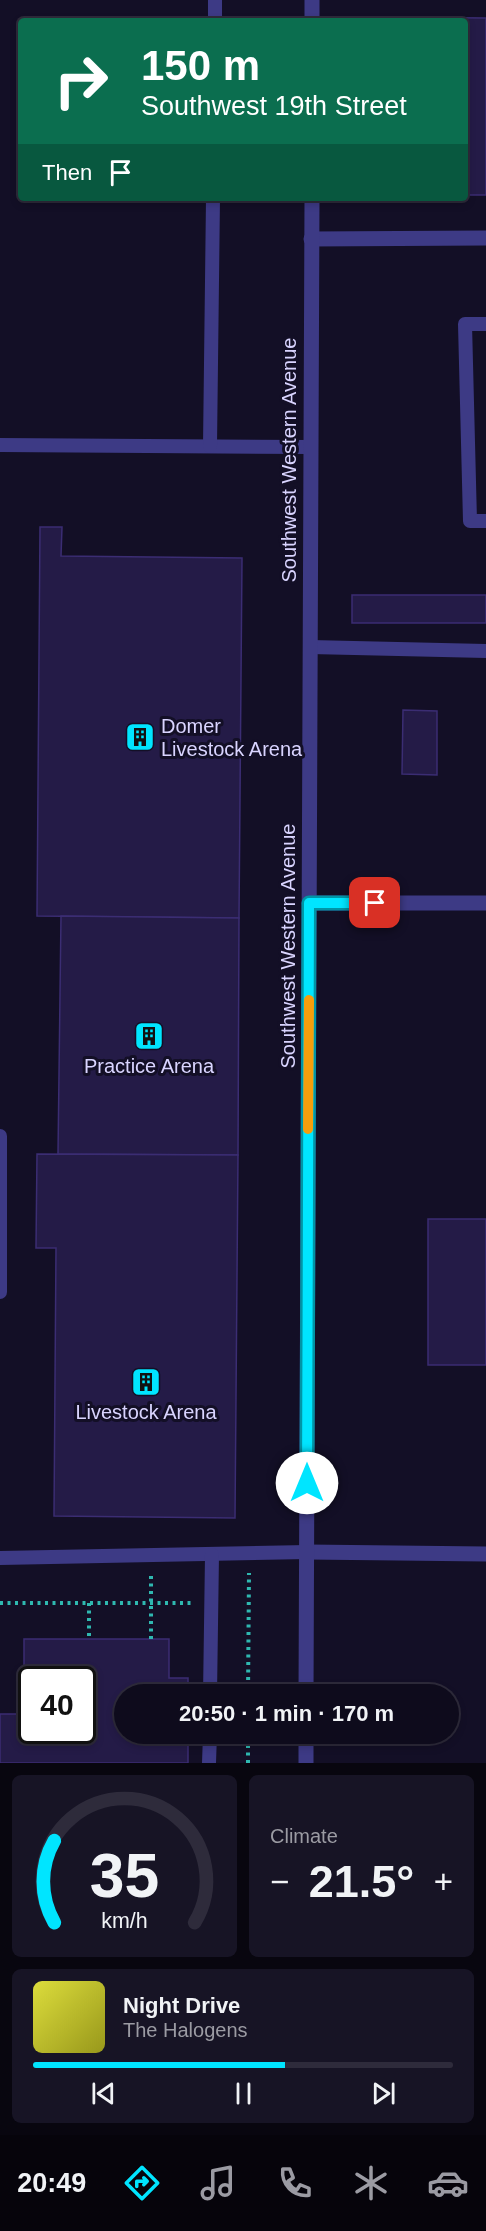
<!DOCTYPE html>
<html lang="en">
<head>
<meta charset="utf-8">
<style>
	:root { --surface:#0e0b1c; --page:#171425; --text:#f1f3f6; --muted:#9b9ba3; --line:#2e2b3b; --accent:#00e5ff }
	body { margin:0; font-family:Arial,sans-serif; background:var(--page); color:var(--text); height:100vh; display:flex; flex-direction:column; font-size:22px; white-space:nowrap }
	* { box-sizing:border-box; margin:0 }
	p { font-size:20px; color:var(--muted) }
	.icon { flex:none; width:33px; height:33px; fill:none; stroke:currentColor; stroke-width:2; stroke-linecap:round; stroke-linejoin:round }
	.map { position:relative; height:1763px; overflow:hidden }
	.panel { display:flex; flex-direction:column; gap:12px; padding:12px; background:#08060f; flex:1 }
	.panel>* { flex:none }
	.top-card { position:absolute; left:18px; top:18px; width:450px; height:183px; border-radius:6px; box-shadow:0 3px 9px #0003,0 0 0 2px var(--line); background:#0b6e4f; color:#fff; overflow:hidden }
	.speed { position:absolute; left:18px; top:1666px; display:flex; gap:12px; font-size:30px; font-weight:700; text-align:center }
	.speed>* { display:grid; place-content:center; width:78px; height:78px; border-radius:50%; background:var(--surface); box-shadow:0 3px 9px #0003,0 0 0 2px var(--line); line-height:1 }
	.speed .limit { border:3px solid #111; border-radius:9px; background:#fff; color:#111 }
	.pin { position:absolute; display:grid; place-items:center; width:51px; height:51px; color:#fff; margin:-26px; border-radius:12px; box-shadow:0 3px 9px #0006 }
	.me { position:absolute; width:66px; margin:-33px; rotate:0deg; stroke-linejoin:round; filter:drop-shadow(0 0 4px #0008) }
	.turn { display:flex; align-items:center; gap:21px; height:126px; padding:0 24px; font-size:27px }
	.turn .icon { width:78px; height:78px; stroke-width:2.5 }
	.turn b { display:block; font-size:42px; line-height:51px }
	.then { display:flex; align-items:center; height:57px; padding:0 24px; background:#0003; gap:12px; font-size:22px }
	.big { font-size:45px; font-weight:800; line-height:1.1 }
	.panel .widget { flex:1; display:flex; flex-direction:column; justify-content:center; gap:9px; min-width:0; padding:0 21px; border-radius:9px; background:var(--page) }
	.panel .dial { align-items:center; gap:0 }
	.dial svg { height:156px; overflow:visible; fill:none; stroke:var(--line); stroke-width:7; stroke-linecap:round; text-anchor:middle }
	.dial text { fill:var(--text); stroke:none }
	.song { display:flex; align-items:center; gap:18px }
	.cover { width:72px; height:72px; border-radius:9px; background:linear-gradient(135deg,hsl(60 70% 55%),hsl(60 70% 35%)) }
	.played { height:6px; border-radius:3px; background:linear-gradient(90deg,var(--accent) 60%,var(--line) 60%) }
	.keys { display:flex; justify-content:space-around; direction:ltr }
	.heat { display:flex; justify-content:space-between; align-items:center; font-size:33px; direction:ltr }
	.panel .tiles { flex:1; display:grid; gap:12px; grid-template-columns:1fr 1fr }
	.widget:last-child { grid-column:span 2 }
	.trip { position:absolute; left:114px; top:1684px; width:345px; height:60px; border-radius:30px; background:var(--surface); box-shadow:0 3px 9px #0003,0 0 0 2px var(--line); font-weight:800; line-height:60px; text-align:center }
	.dock { display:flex; height:96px; justify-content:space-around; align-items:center; background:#06040b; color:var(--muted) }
	.dock .icon { width:42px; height:42px }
	.dock .selected { color:var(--accent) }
	.dock b { font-size:27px; color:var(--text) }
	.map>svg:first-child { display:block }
</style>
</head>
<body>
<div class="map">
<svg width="486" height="1763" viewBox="0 0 486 1763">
	<rect width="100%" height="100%" fill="#130f26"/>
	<g fill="#241b47" stroke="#3b2d73" stroke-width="1.5" fill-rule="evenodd">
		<path d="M373 17 486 18V195H465V21H373Z"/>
		<path d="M40 527H62L61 556 242 558 239 918 37 916Z"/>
		<rect x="352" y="595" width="134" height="28"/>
		<path d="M403 710 437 711V775L402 774Z"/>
		<path d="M61 916 239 918 238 1155 58 1154Z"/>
		<path d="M37 1154 238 1155 235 1518 54 1516 56 1248H36Z"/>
		<rect x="428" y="1219" width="58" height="146"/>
		<path d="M24 1639H169V1678H188V1695H124V1734H188V1763H0V1714H24ZM32 1680H82V1731H32Z"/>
	</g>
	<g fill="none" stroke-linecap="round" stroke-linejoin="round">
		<g stroke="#2fb8b0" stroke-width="4" stroke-dasharray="3 4.5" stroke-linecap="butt">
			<path d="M0 1603H191V1607"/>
			<path d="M89 1603V1639"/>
			<path d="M151 1639V1574"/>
			<path d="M248 1695 249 1573"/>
			<path d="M248 1763V1734"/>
		</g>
		<g stroke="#3d3a85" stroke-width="14">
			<path d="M215 21V0"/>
			<path d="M486 324H465L470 521H486"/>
			<path d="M0 445 311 447"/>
			<path d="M210 446 213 198"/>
			<path d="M310 647 486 651"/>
			<path d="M0 1136V1292"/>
			<path d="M0 1558 307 1552"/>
			<path d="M210 1695 212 1555"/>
			<path d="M209 1763 210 1734"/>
		</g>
		<g stroke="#3d3a85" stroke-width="15">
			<path d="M311 239 486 238"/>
			<path d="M309 903H486"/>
			<path d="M307 1552 486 1554"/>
		</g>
		<g stroke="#3d3a85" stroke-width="15">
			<path d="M312 21V0"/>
			<path d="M306 1695 312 198"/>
			<path d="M306 1763V1734"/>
		</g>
	</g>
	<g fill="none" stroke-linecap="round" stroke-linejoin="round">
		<g stroke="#0095a6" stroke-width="15">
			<path id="route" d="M307 1483 309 903H375"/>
		</g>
		<use href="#route" stroke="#00e5ff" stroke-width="10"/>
		<path stroke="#f59e0b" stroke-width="10" d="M308 1129 309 1000"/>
	</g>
	<defs>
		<g id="building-square" transform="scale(1.5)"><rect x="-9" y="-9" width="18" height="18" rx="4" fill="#00e5ff" stroke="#130f26"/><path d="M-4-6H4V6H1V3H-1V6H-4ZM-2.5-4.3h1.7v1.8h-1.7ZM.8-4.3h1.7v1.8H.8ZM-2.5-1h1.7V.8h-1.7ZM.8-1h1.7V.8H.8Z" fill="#111"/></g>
	</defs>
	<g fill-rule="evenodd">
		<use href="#building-square" x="140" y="737"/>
		<use href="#building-square" x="149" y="1036"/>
		<use href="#building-square" x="146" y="1382"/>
	</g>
	<g text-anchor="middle" stroke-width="6" stroke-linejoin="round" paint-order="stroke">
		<g font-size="20" fill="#d9d4ff" stroke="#130f26">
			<text transform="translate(289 460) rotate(-90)" y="7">Southwest Western Avenue</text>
			<text transform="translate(288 946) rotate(-90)" y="7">Southwest Western Avenue</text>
		</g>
		<g font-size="20" fill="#d9d4ff" stroke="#130f26">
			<text x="161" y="733" text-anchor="start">Domer<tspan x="161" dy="23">Livestock Arena</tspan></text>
			<text x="149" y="1073">Practice Arena</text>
			<text x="146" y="1419">Livestock Arena</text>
		</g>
	</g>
</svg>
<div class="speed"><div class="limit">40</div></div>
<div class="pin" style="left:375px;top:903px;background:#d93025"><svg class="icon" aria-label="arrive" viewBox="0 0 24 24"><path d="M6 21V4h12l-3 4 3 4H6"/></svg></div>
<svg class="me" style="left:307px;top:1483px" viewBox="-20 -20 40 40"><circle r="19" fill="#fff"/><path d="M0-13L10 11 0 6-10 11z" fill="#00e5ff"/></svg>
<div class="trip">20:50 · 1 min · 170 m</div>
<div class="top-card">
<div class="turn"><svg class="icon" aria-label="right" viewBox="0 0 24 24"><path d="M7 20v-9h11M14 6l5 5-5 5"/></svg><div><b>150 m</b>Southwest 19th Street</div></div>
<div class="then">Then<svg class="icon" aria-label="arrive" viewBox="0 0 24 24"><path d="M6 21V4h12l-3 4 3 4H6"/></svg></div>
</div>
</div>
<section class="panel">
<div class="tiles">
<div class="widget dial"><svg viewBox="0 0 100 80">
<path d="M14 69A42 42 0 1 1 86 69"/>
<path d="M14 69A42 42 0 0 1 14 27" stroke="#00e5ff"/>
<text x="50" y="56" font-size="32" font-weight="700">35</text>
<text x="50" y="72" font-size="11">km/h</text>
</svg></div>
<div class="widget"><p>Climate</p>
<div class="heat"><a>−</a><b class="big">21.5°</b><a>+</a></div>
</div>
<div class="widget">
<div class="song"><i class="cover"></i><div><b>Night Drive</b><p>The Halogens</p></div></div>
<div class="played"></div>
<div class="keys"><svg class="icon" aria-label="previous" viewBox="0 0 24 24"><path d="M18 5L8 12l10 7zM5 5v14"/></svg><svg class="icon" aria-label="pause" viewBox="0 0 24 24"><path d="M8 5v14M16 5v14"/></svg><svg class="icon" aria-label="next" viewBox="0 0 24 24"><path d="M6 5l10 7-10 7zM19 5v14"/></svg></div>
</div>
</div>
</section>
<nav class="dock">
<b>20:49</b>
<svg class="icon selected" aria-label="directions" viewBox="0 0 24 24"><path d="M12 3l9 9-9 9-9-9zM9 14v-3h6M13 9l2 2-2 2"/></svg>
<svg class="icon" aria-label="music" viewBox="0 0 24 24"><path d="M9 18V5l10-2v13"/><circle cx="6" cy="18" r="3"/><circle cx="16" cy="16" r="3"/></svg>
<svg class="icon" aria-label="phone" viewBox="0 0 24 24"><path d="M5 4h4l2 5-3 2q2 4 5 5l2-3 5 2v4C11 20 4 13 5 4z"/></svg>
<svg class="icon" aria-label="climate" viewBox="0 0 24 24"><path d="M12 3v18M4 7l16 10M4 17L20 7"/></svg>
<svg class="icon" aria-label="car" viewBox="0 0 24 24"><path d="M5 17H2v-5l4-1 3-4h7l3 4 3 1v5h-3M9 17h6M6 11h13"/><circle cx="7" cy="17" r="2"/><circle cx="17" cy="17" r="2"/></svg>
</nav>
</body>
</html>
